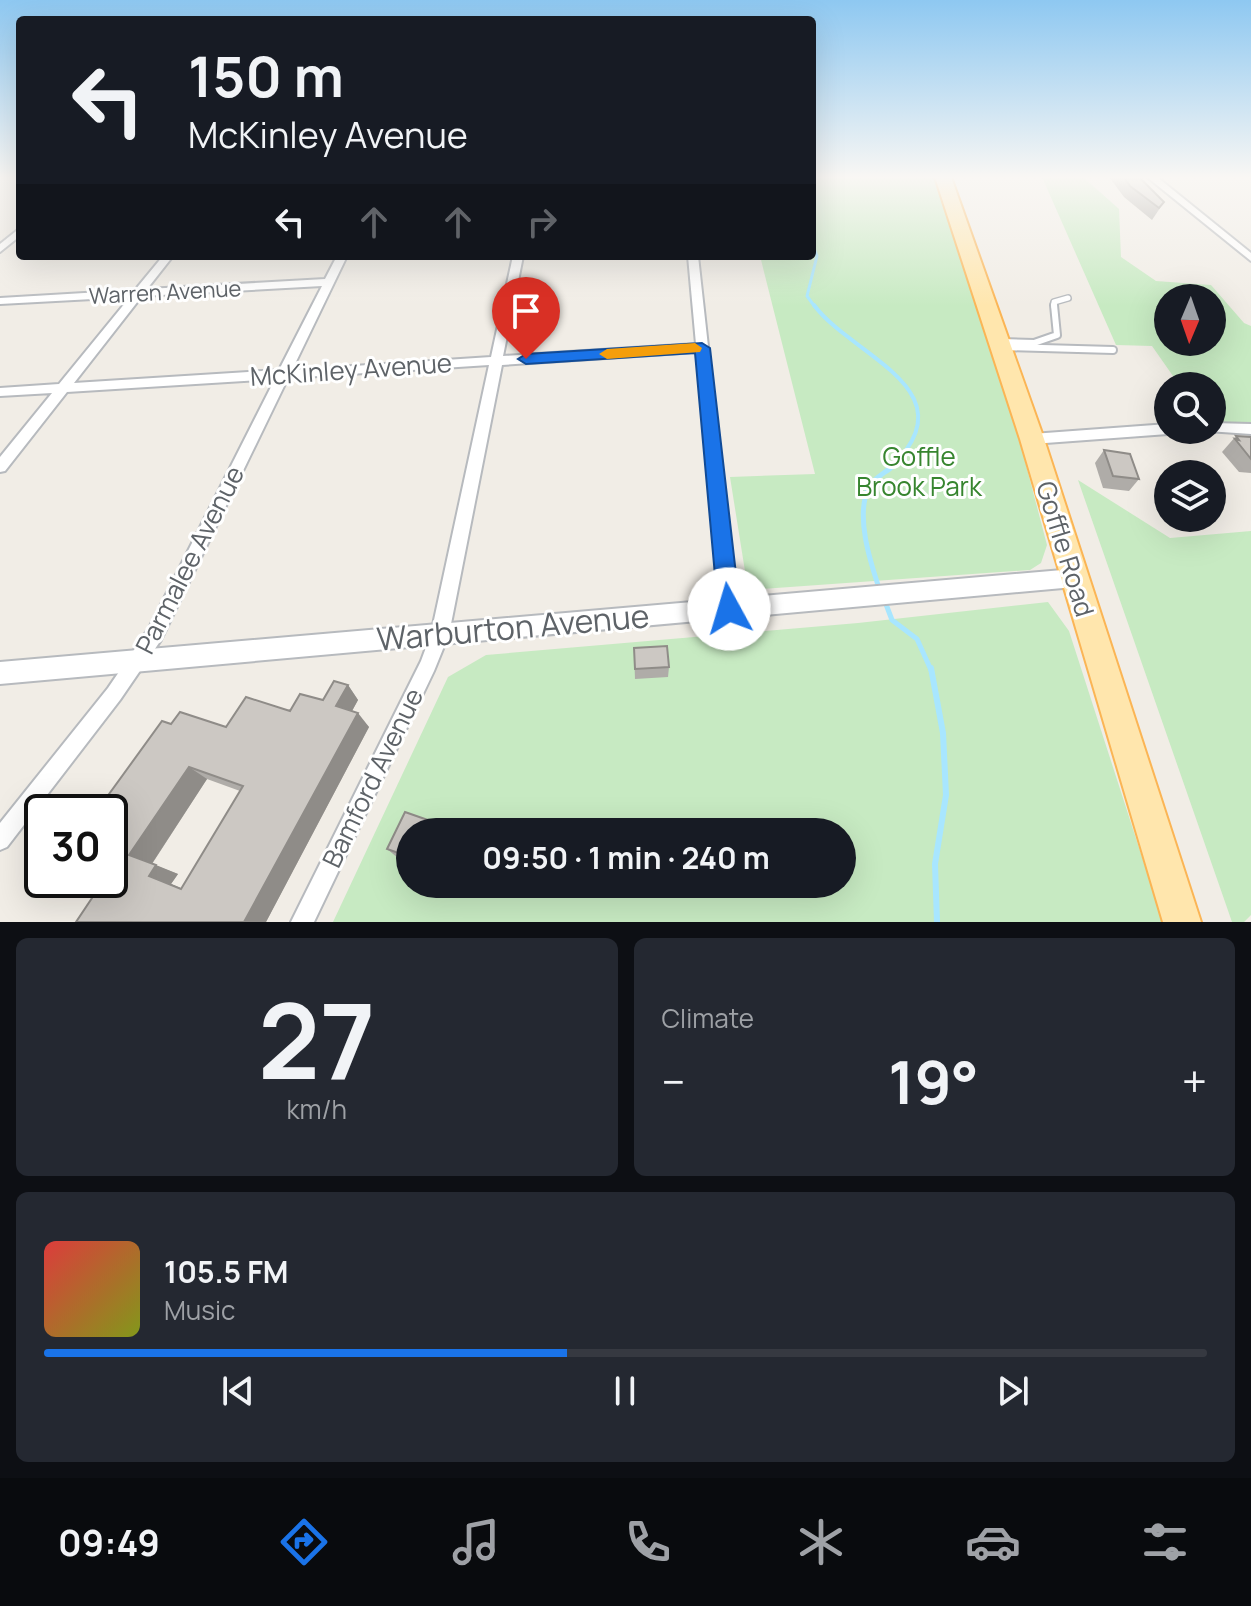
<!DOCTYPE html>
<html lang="en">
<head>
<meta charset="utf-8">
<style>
	:root { --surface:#171b24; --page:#242831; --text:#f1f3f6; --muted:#9ea1a6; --line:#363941; --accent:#1a73e8 }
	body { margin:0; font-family:Manrope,sans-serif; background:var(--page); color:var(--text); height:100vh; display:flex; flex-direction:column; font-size:30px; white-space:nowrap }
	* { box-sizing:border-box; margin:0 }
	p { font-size:26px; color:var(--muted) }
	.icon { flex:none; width:44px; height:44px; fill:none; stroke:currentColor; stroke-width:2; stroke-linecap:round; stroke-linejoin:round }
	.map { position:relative; height:922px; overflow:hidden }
	.drawer { display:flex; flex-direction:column; gap:16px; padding:16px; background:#0d0f14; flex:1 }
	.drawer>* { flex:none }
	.hud { position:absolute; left:16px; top:16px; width:800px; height:244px; border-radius:8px; box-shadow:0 8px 32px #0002; background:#171b24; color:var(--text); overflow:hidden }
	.needle { width:52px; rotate:182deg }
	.controls { position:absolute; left:1154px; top:284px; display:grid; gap:16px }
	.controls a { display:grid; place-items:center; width:72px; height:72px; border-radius:50%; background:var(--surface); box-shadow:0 8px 32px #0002; font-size:40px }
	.speed { position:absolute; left:24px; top:794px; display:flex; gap:16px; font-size:40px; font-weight:700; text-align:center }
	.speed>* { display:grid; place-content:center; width:104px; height:104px; border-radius:50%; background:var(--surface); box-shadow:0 8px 32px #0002; line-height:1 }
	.speed .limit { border:4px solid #111; border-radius:12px; background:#fff; color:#111 }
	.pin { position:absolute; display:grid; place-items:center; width:68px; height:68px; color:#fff; margin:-82px -34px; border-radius:50% 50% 50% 0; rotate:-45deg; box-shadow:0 0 8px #0007 }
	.pin .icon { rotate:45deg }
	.me { position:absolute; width:88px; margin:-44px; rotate:354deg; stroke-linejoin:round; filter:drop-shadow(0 0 6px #0008) }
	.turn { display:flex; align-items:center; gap:28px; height:168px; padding:0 40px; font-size:36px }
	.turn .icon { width:104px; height:104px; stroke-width:2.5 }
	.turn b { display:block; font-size:56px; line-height:68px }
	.lanes { display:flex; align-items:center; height:76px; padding:0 40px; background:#0003; justify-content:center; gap:40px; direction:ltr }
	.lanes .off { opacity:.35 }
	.big { font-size:60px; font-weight:700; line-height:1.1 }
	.drawer .widget { flex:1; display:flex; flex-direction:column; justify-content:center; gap:12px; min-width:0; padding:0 28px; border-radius:12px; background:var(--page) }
	.drawer .dial { align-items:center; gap:0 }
	.dial b { font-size:104px; line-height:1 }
	.song { display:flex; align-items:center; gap:24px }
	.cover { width:96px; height:96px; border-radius:12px; background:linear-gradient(135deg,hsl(0 70% 55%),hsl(70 70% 35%)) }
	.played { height:8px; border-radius:4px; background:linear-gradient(90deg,var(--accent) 45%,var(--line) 45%) }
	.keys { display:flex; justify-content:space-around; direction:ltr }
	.heat { display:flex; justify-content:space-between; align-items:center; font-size:44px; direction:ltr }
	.drawer .tiles { flex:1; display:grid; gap:16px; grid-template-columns:1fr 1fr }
	.widget:last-child { grid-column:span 2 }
	.trip { position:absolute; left:396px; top:818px; width:460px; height:80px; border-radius:40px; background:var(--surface); box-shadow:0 8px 32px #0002; font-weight:700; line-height:80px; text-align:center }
	.dock { display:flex; height:128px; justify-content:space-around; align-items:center; background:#090b0e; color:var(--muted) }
	.dock .icon { width:56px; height:56px }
	.dock .current { color:var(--accent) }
	.dock b { font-size:36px; color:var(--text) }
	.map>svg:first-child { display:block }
</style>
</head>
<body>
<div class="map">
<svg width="1251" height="922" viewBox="0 0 1251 922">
	<rect width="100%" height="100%" fill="#f1ede6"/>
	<g fill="#c7eac2" fill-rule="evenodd">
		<path d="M812 177H934L1010 404 1047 545 1041 563 1030 570 748 590 730 477 815 474 760 256H812Z"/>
		<path d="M1042 177H1083L1119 209 1121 257 1156 281 1211 285 1244 323 1251 326V434L1212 429V386H1180L1152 346 1116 345ZM1168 298H1212V342H1168Z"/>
		<path d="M1078 480 1170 538 1251 531V915L1244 922H1232Z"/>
		<path d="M1048 602 1069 631 1163 922H333L448 677 486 655 858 623ZM410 832H842V884H410Z"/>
	</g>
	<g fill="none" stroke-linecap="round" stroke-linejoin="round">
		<path stroke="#a8e6ff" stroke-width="3" d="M812 243 817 256 807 296 815 307"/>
		<path stroke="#a8e6ff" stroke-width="4" d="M814 305C851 356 973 390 890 468"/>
		<g stroke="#a8e6ff" stroke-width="5">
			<path d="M879 588C870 561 855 515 869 487 874 478 885 473 893 466"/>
			<path d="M884 599 892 620 917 639 931 670"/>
		</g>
		<path stroke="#a8e6ff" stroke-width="6" d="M931 668 943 733 946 795 935 864 937 922"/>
		<g stroke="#b7babe" stroke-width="8">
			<path id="service-far1" d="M1054 307V302L1068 298"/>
		</g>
		<g stroke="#b7babe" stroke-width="10">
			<g id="service">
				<path d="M1002 342 1034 343 1057 335 1054 305"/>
				<path d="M1003 347 1113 350"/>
			</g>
		</g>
		<g stroke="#b7babe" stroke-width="4">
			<g id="minor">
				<path d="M1147 177H1157L1251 253V261Z"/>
				<path d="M20 228V236L0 252V244Z"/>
				<path d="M163 256H173L147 289 325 279 337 256H347L292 370 491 357 513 256H523L503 356 696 344 688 256H698L737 609 735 614 729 616 723 614 721 609 697 352 502 365 449 634 434 671 314 922H291L421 661 431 634 489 365 288 378 161 640 120 700 7 847 0 850V823L108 688 149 628 275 379 67 392 5 471 0 472V457L52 393 0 396V388L59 384 130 297 0 304V298L135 290ZM322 286 279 370 74 383 142 296Z"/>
				<path d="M1212 423 1251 424V434L1207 431 1212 430Z"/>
				<path d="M1168 424V430H1174L1168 434 1032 444 1025 439 1032 434Z"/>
			</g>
		</g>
		<g stroke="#b7babe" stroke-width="4">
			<path id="tertiary" d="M1074 569 1081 572 1084 578 1081 584 1074 587 0 684V662Z"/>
		</g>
		<g stroke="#fbb555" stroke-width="4">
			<path id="primary" d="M935 177H951L1044 439 1201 922H1163L1020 439Z"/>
		</g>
		<use href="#service-far1" stroke="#fff" stroke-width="5"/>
		<use href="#service" stroke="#fff" stroke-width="6"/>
		<use href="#minor" fill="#fff" fill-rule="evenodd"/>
		<use href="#tertiary" fill="#fff" fill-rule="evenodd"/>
		<use href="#primary" fill="#ffe6ad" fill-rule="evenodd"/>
	</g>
	<g fill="#afaca8" fill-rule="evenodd">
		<path d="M1109 177H1139L1164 202 1152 220 1124 197Z"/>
		<path d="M1236 436 1251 437V473L1239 472 1222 452Z"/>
		<path d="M1104 450 1139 479 1129 491 1103 488 1095 463Z"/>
		<path d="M634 648 669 667 668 677 635 679Z"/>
		<path d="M348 685 358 700 352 711 369 727 266 922 100 886 171 724 226 727 323 700ZM207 779 240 791 181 889 171 884 178 874 152 864Z"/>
		<path d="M410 832V863L398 858 387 849Z"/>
	</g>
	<g fill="#8f8c88">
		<path d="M348 685 358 700 347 720 336 706Z"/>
		<path d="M358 713 369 727 266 922H244Z"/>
		<path d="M189 767 207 779 151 865 129 855Z"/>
		<path d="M156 865 178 874 171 884 202 897 149 876Z"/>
	</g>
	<g fill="#ccc8c3" stroke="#8f8c88" stroke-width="2" fill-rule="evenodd">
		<path d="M1124 177H1139L1164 202 1159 208 1130 186Z"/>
		<path d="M1236 436 1251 437V459L1235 439 1239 440Z"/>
		<path d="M1104 450 1130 454 1139 479 1113 476Z"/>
		<path d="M667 646 669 667 635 669 634 648Z"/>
		<path d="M334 681 348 685 336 706 358 713 244 922H76L100 886 83 880H110V812H96L162 721 171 724 180 712 226 727 246 697 290 711 300 694 323 700ZM189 767 243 786 181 889 149 876 156 865 129 855Z"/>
		<path d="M405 812 462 832H410V857L387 849Z"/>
	</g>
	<linearGradient id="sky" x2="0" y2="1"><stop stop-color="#8ec8f1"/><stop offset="0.58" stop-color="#f9f7f4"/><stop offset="1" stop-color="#f9f7f4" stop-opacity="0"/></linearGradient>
	<rect width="1251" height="306" fill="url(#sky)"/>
	<path fill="#1a73e8" stroke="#114b97" stroke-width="2" d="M702 343 710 348 740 609 737 615 729 618 721 615 718 609 695 353 526 364 518 359 526 354Z"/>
	<path fill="#f59e0b" d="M695 343 702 348 700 352 607 359 599 354 607 349Z"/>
	<g text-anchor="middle" stroke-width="6" stroke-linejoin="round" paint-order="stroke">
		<g font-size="22" fill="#5e6368" stroke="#fff">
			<text transform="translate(165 292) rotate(-3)" y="8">Warren Avenue</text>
		</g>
		<g font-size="26" fill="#5e6368" stroke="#fff">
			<text transform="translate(351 370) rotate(-4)" y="9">McKinley Avenue</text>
			<text transform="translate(1065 549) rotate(73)" y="9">Goffle Road</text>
			<text transform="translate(190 560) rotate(-63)" y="9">Parmalee Avenue</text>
			<text transform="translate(373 778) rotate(-64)" y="9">Bamford Avenue</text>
		</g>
		<g font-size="26" fill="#37852f" stroke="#fff">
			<text x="919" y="466">Goffle<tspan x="919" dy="30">Brook Park</tspan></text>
		</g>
		<g font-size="32" fill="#5e6368" stroke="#fff">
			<text transform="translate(513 628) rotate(-5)" y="11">Warburton Avenue</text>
		</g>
	</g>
</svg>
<div class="controls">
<a><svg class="needle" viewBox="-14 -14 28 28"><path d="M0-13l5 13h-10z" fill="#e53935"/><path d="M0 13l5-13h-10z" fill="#9ea1a6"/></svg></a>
<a><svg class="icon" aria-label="search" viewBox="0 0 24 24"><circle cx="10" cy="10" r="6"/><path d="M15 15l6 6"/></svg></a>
<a><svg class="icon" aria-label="layers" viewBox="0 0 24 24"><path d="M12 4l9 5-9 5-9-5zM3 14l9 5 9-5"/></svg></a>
</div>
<div class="speed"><div class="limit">30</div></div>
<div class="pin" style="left:526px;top:359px;background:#d93025"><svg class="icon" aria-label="arrive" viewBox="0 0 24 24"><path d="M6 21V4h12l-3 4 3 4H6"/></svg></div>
<svg class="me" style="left:729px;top:609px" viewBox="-20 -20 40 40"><circle r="19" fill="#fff"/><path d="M0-13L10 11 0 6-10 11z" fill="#1a73e8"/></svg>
<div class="trip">09:50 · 1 min · 240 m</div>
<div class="hud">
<div class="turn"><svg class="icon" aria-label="left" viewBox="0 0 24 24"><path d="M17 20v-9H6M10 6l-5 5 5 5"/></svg><div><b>150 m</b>McKinley Avenue</div></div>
<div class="lanes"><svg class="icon" aria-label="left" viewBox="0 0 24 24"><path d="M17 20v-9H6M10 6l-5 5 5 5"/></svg><svg class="icon off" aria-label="ahead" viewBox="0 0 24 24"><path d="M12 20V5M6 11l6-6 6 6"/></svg><svg class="icon off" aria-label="ahead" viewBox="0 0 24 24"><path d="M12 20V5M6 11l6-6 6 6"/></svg><svg class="icon off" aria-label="right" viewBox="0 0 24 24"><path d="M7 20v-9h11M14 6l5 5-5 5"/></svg></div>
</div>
</div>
<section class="drawer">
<div class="tiles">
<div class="widget dial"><b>27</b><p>km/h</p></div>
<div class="widget"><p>Climate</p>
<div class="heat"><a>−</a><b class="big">19°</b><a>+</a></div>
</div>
<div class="widget">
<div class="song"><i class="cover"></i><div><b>105.5 FM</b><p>Music</p></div></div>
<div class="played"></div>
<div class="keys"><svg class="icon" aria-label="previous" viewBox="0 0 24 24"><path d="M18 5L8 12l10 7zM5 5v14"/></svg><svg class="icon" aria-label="pause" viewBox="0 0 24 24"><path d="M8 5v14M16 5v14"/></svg><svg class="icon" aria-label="next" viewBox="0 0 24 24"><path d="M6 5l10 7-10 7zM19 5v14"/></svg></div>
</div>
</div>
</section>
<nav class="dock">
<b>09:49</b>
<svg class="icon current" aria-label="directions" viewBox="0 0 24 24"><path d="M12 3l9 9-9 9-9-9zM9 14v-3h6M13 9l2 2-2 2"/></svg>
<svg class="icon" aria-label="music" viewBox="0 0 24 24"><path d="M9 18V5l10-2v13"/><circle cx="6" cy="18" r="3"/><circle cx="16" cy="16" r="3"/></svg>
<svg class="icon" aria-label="phone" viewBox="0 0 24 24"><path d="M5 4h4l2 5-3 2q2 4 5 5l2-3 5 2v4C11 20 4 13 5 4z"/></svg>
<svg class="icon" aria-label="climate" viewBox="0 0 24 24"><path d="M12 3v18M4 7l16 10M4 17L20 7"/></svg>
<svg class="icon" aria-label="car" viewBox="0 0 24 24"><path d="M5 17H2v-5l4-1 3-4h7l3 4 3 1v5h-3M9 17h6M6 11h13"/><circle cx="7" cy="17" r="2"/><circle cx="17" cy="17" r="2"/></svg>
<svg class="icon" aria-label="filters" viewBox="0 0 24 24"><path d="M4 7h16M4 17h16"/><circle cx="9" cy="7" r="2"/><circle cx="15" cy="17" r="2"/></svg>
</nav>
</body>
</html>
